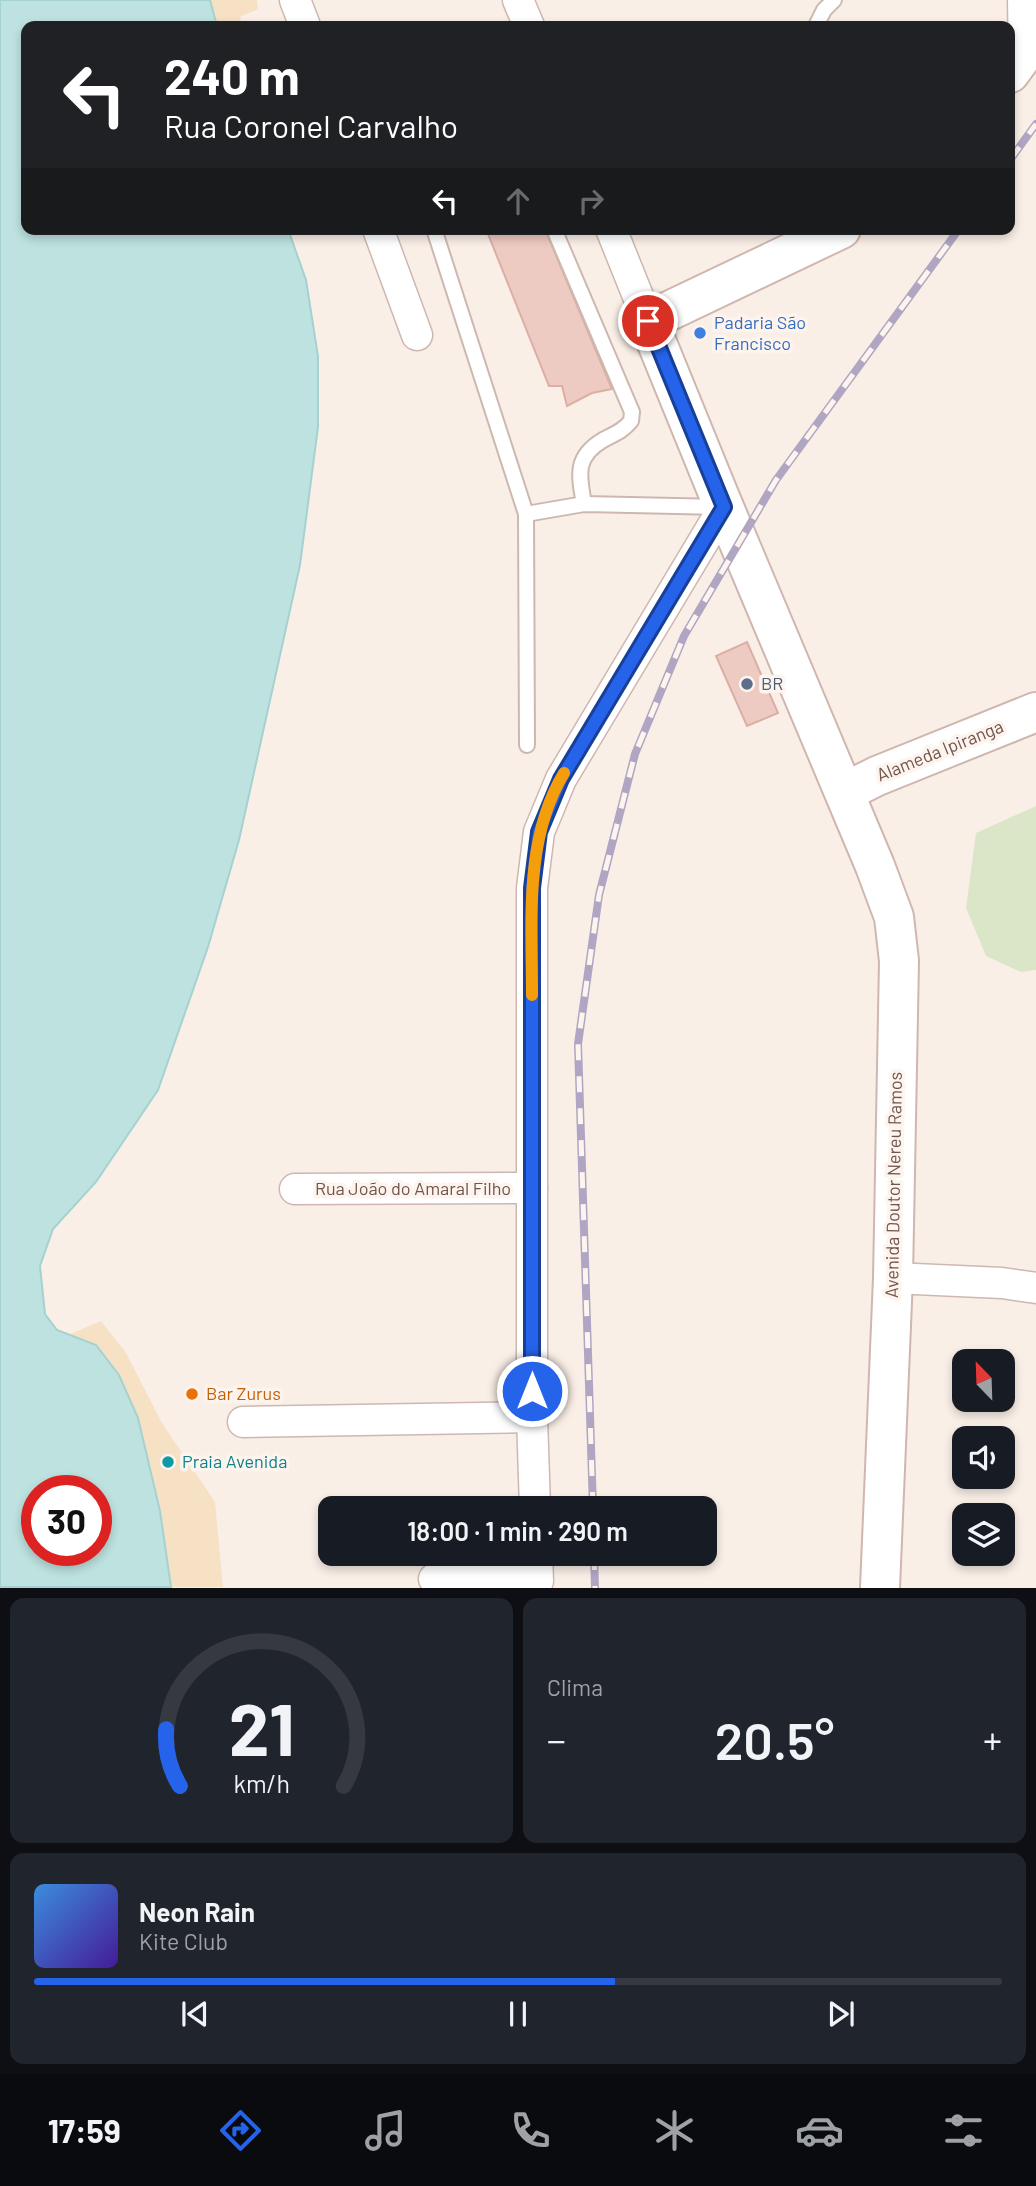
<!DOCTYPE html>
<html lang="pt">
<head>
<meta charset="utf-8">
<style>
	:root { --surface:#171b24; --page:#20242c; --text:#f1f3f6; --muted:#9ea1a6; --line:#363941; --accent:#2563eb }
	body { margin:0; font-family:Barlow,sans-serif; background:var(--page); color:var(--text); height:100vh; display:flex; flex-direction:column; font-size:26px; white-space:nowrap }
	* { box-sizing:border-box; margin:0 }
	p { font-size:23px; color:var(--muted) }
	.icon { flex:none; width:38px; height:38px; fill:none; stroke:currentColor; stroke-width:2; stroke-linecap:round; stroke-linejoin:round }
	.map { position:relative; height:1588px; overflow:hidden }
	.sheet { display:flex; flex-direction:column; gap:10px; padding:10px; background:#0d0f14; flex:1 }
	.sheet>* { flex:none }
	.guide { position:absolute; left:21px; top:21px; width:994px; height:214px; border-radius:14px; box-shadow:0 4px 10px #0003; background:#202124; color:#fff; overflow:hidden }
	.needle { width:46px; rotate:337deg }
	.fabs { position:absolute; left:952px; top:1349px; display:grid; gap:14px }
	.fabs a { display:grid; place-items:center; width:63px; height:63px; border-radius:14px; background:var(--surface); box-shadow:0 4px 10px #0003; font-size:35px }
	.speed { position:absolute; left:21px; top:1475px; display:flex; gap:14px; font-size:35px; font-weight:700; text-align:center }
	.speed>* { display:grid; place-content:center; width:91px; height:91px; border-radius:50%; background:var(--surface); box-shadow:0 4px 10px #0003; line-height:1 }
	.speed .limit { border:10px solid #d22; background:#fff; color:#111 }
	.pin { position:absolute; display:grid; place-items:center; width:60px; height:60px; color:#fff; margin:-30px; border:4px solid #fff; border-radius:50%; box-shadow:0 2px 7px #0007 }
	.me { position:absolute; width:77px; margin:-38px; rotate:0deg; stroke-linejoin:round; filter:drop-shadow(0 0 5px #0008) }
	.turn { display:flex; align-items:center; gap:24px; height:147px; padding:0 28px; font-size:32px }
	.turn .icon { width:91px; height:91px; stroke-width:2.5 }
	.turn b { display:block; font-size:49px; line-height:60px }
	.lanes { display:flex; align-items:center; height:66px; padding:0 28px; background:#0003; justify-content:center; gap:35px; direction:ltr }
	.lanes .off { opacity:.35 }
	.big { font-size:52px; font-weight:600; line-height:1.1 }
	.sheet .widget { flex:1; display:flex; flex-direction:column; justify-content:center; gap:10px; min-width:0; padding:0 24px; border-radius:14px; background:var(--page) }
	.sheet .dial { align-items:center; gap:0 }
	.dial svg { height:182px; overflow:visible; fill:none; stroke:var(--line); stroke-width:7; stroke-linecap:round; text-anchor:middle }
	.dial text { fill:var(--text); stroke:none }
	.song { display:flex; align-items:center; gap:21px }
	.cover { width:84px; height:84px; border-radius:10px; background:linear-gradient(135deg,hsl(210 70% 55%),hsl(260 70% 35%)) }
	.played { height:7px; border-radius:4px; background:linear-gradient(90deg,var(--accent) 60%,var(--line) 60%) }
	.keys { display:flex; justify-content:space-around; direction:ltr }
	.heat { display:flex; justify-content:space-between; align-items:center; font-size:38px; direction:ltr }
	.sheet .tiles { flex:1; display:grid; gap:10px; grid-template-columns:1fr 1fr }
	.widget:last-child { grid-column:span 2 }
	.trip { position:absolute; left:318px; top:1496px; width:399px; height:70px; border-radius:14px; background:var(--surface); box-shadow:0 4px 10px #0003; font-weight:600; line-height:70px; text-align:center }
	.tabs { display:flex; height:112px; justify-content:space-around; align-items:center; background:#090b0e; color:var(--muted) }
	.tabs .icon { width:49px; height:49px }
	.tabs .active { color:var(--accent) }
	.tabs b { font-size:32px; color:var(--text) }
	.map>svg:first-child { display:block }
</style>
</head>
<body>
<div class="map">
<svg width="1036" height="1588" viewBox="0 0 1036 1588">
	<rect width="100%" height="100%" fill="#faefe7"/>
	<path fill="#dae6c7" d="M1036 806V970L1021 972 986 956 966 908 976 833Z"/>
	<g fill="#f6e1c5">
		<path d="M210 0H257L258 9 240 17 243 26H217Z"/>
		<path d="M101 1321 126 1353 162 1423 215 1502 223 1587H171L160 1511 138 1418 119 1375 68 1335Z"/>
	</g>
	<path fill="#bde2e0" stroke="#a5d2d0" stroke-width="2" fill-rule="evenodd" d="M0 0H210L217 26H26V229H288L306 280 318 356V427L300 565 239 840 208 947 158 1090 96 1182 53 1229 40 1266 45 1314 57 1330 96 1345 119 1375 138 1418 160 1511 171 1587H0ZM37 1491H96V1550H37Z"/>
	<g fill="#edcac2" stroke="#ddaea4" stroke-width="2">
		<path d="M486 229H545L612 389 592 393 567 406 562 386H549Z"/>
		<path d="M747 642 778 713 747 726 716 656Z"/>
	</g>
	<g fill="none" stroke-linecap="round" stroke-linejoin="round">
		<g stroke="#cdb8b1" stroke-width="18">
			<g id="service">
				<path d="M816 26 824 10 834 0"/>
				<path d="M434 229 526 514 527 745"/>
				<path d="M554 229 632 412 631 421C623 431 614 434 603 440 574 457 579 476 584 504"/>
				<path d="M526 514 584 504 722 507"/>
			</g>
		</g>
		<g stroke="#cdb8b1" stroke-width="33">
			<g id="minor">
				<path d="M295 0 305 26"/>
				<path d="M518 0 529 26"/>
				<path d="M1023 0 1024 54"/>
				<path d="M378 229 417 335"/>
				<path d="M611 229 648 321"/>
				<path d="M295 1189 532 1188"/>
				<path d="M893 1278 1002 1283 1036 1288"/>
				<path d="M243 1422 532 1417"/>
				<path d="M535 1508 532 1417V888L539 832 561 779 724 507"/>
				<path d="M434 1579 538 1581 537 1554"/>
			</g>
		</g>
		<g stroke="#cfb7af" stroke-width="42">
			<g id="secondary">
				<path d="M1010 73 1036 37"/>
				<path d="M841 229 648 321 718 493 875 866 894 917 899 961 893 1278 880 1588"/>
				<path d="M845 792 877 776 1036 712"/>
			</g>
		</g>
		<use href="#service" stroke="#fff" stroke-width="14"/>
		<use href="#minor" stroke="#fff" stroke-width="30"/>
		<use href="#secondary" stroke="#fff" stroke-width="38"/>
		<g stroke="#b0a6c3" stroke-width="8">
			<g id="rail">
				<path d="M1010 160 1036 124"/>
				<path d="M593 1508 578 1044 599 895 635 754 684 636 776 480 959 229"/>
				<path d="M594 1554 595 1588"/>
			</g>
		</g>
		<use href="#rail" stroke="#fdf4ed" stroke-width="5" stroke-dasharray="16" stroke-linecap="butt"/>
	</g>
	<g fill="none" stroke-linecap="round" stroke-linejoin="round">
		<g stroke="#184099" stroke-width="18">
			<path id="route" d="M532 1391V888L539 832 561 779 724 507 648 321"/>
		</g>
		<use href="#route" stroke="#2563eb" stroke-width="12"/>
		<path stroke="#f59e0b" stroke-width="12" d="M532 995C532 921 524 839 564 773"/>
	</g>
	<circle fill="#3f7fe0" stroke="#fdf4ed" stroke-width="2.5" cx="700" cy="333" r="7"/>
	<circle fill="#5c6f8a" stroke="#fdf4ed" stroke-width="2.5" cx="747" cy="684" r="7"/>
	<circle fill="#e8710a" stroke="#fdf4ed" stroke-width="2.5" cx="192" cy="1394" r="7"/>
	<circle fill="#0f9aa8" stroke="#fdf4ed" stroke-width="2.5" cx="168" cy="1462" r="7"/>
	<g text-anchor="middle" stroke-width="7" stroke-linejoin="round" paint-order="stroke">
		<g font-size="18" fill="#366cbe" stroke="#fdf4ed" text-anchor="start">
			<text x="714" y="329">Padaria São<tspan x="714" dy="21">Francisco</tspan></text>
		</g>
		<g font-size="18" fill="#4e5e75" stroke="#fdf4ed" text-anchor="start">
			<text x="761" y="690">BR</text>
		</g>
		<g font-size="18" fill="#71544e" stroke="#fdf4ed">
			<text transform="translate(940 751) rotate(-22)" y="6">Alameda Ipiranga</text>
			<text transform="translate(894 1185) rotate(-89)" y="6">Avenida Doutor Nereu Ramos</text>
			<text x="413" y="1195">Rua João do Amaral Filho</text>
		</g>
		<g font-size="18" fill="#c56008" stroke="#fdf4ed" text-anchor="start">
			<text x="206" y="1400">Bar Zurus</text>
		</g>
		<g font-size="18" fill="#0d838f" stroke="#fdf4ed" text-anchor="start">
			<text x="182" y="1468">Praia Avenida</text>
		</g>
	</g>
</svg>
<div class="fabs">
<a><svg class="needle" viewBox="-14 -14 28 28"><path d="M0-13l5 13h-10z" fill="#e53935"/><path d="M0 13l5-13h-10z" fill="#9ea1a6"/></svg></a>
<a><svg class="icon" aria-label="sound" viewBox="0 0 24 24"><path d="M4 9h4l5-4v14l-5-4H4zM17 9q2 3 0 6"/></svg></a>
<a><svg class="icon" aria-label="layers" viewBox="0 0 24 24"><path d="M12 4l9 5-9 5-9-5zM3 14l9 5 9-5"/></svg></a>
</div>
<div class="speed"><div class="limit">30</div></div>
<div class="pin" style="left:648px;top:321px;background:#d93025"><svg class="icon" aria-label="arrive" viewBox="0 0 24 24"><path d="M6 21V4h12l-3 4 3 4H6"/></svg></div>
<svg class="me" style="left:532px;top:1391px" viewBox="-20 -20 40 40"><circle r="17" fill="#2563eb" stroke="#fff" stroke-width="3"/><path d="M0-11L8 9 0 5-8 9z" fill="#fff"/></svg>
<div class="trip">18:00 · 1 min · 290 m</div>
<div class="guide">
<div class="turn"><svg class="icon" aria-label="left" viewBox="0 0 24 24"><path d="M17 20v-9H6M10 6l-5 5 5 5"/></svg><div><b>240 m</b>Rua Coronel Carvalho</div></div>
<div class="lanes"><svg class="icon" aria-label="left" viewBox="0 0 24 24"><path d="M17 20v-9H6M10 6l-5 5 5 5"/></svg><svg class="icon off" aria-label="ahead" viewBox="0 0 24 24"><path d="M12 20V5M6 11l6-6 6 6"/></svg><svg class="icon off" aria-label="right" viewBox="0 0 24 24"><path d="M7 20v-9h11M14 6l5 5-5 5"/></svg></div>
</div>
</div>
<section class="sheet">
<div class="tiles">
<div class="widget dial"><svg viewBox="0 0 100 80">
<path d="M14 69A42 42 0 1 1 86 69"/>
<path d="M14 69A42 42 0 0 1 8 44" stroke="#2563eb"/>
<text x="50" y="56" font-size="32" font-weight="700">21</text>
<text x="50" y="72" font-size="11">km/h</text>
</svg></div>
<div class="widget"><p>Clima</p>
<div class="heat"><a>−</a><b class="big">20.5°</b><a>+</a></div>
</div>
<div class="widget">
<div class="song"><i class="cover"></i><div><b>Neon Rain</b><p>Kite Club</p></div></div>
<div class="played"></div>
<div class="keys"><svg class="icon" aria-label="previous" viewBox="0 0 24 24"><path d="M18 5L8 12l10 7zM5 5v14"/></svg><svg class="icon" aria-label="pause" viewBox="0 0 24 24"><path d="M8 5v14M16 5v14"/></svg><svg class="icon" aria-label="next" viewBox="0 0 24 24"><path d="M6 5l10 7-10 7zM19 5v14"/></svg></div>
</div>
</div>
</section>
<nav class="tabs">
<b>17:59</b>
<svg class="icon active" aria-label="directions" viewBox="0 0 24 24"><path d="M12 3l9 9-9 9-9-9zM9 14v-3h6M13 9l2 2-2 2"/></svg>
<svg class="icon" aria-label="music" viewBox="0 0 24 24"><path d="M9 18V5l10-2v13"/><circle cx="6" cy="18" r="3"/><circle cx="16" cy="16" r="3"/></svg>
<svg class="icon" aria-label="phone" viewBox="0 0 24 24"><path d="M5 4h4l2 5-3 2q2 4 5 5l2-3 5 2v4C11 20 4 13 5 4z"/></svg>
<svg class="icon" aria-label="climate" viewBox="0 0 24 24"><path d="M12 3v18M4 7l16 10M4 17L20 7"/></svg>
<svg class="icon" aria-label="car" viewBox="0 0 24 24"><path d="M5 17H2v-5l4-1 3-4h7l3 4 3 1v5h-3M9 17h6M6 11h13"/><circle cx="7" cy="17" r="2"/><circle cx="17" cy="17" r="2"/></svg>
<svg class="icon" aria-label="filters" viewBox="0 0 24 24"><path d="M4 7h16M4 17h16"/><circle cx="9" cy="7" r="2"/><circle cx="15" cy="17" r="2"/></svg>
</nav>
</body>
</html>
